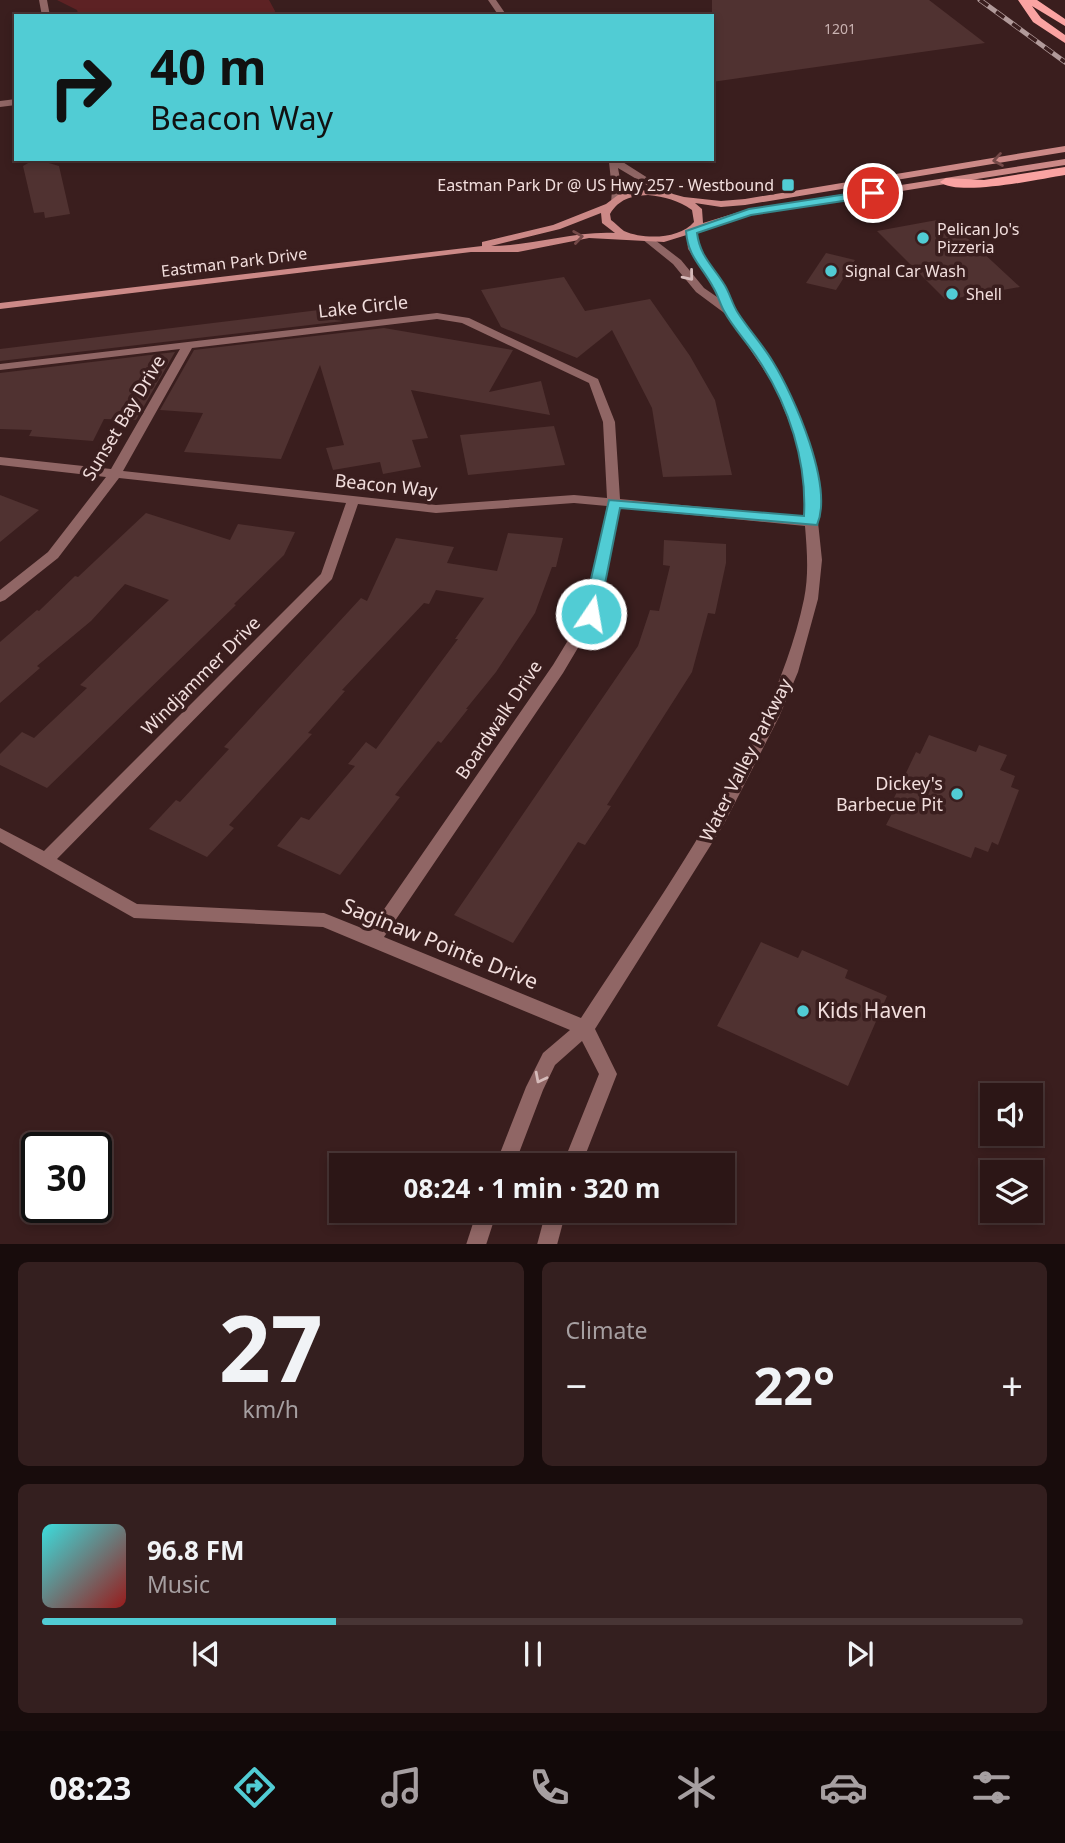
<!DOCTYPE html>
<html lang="en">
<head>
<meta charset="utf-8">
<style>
	:root { --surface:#2c1616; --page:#341f1f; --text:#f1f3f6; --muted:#a69fa1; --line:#483535; --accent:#51ccd4 }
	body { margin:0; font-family:"Noto Sans",sans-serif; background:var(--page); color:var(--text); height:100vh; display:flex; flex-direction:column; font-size:26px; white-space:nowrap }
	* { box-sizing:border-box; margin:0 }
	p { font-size:23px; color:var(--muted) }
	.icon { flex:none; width:38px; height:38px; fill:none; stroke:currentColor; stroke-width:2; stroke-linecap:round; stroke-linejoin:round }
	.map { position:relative; height:1244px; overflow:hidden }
	.sheet { display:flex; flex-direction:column; gap:18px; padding:18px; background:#180c0c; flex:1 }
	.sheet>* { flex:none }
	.guide { position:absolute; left:14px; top:14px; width:700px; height:147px; border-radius:0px; box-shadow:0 4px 10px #0003,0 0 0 2px var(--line); background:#51ccd4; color:#111; overflow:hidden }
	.controls { position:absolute; left:980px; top:1083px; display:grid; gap:14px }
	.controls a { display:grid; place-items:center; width:63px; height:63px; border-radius:0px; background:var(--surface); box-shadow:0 4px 10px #0003,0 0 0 2px var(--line); font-size:35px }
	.speed { position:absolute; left:21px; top:1132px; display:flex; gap:14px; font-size:35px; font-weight:700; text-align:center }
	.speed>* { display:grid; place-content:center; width:91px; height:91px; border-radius:50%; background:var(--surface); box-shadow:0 4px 10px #0003,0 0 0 2px var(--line); line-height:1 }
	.speed .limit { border:4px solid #111; border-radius:10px; background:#fff; color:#111 }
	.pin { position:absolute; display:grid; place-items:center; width:60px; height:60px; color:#fff; margin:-30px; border:4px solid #fff; border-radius:50%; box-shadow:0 2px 7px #0007 }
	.me { position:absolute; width:77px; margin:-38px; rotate:12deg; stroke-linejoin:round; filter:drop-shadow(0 0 5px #0008) }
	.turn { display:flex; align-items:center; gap:24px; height:147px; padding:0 21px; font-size:32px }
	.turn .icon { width:91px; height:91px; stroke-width:2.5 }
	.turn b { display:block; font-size:49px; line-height:60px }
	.big { font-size:52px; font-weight:700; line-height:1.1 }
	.sheet .tile { flex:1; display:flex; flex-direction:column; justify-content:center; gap:10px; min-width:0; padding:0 24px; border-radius:10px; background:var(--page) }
	.sheet .dial { align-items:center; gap:0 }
	.dial b { font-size:91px; line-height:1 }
	.song { display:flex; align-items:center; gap:21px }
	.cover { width:84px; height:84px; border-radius:10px; background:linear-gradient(135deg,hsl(180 70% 55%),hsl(0 70% 35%)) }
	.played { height:7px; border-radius:4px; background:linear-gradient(90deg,var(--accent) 30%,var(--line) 30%) }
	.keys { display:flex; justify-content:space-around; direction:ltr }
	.heat { display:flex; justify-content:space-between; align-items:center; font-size:38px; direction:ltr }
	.sheet .tiles { flex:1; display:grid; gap:18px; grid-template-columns:1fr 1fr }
	.tile:last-child { grid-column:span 2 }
	.trip { position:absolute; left:329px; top:1153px; width:406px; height:70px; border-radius:0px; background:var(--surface); box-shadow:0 4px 10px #0003,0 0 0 2px var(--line); font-weight:700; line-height:70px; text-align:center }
	.tabs { display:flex; height:112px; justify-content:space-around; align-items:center; background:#120909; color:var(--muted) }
	.tabs .icon { width:49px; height:49px }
	.tabs .current { color:var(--accent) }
	.tabs b { font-size:32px; color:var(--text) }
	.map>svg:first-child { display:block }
</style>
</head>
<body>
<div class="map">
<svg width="1065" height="1245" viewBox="0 0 1065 1245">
	<rect width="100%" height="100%" fill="#3a1e1e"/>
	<path fill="#5d2224" d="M57 0H269L275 11 274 16H79L77 10Z"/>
	<g fill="#503231">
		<path d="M712 0H929L985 43 712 82Z"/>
		<path d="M35 159 59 166 70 214 45 218 44 212 34 213 23 166Z"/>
		<path d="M937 220 944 227 953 225 1020 287 946 300 877 231Z"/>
		<path d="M826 253 855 260 836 290 806 283Z"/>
		<path d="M564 277 585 311 650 299 690 356 715 400 732 475 663 477 652 408 612 330 577 358 501 327 481 290Z"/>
		<path d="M335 308V320L344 321 0 361V349Z"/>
		<path d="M384 328 513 350 489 392 541 381 550 415 411 390 428 438 412 440 421 467 383 474 380 462 333 470 326 448 344 445 320 365 281 459 184 452 203 413 160 410 194 350Z"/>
		<path d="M175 352 136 420 104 419 93 441 29 436 32 430 0 429V373Z"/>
		<path d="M554 426 565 465 468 475 460 435Z"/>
		<path d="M0 495 39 510 0 542Z"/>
		<path d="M146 513 230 540 238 524 295 532 284 555 234 604 236 605 47 788 0 765V754L22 732 34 738 87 688 80 685 169 600 125 584 91 621 37 666 40 668 0 703V642L37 610 39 611 75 576 78 577Z"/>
		<path d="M508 533 563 538 556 567H552L535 613 496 672 466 709H468L441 743 438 741 395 795 400 797 340 875 277 846 301 817 309 820 355 766 348 764 366 742 376 749 458 639H455L484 598 436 590 429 604 424 603 342 690 345 691 308 733 312 734 229 825 234 828 207 857 149 829 176 800 180 802 229 749 224 747 361 598 367 601 396 538 454 547 447 563 497 571Z"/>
		<path d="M664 540 726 544V563L715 614 708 613 692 672 607 805 611 806 585 845 578 842 513 943 454 915 638 646 650 610 659 611 670 566 663 565Z"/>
		<path d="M929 735 976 752 979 745 1007 755 1000 770 1015 776 1011 787 1019 790 998 845 992 842 988 852 975 847 971 858 886 825 899 800 894 798 916 752 920 754Z"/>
		<path d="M761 942 798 958 802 950 848 970 845 978 887 996 848 1086 717 1026Z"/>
	</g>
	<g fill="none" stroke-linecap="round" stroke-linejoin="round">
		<g fill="#906665" fill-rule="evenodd">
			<path d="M39 0H47L50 16H42Z"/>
			<path d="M488 0H496L507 16H499Z"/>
			<path d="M16 99V105L0 107V101Z"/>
			<path d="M606 159H618L673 194 665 196 618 168 622 190 617 203H611L612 190 609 162Z"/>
			<path d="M691 228 696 231 698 249 724 286 736 312 786 385 807 436 819 488 818 522 822 560 818 599 798 672 779 717 724 824 595 1029 617 1074 581 1166H562L599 1074 582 1041 555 1065 543 1090 514 1166H495L526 1087 543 1053 570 1030 323 927 134 918 0 842V828L44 851 321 574 346 503 119 478 58 558 5 600 0 602V590L48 552 106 477 0 465V457L111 469 180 349 0 370V364L437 313 469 318 598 379 615 422 620 499 805 517 807 488 795 436 774 385 727 315 696 292 673 264 642 239 651 237 681 260 704 288 720 299 714 286 688 249 686 231ZM437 319 462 323 589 383 603 422 607 498 574 495 436 505 123 471 192 348ZM574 503 607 506 584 614 553 665 369 931 324 913 137 904 57 859 332 579 358 504 436 513ZM620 508 805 526C807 550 809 575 804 599 792 657 768 710 741 762 694 851 636 934 581 1018L384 937 563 673 598 614Z"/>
			<path d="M477 1211H497L486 1245H466Z"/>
			<path d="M546 1211H566L557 1245H537Z"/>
		</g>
		<path fill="#cc8987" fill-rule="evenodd" d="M1065 146V152L745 205 721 207 695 203 702 209 703 223 749 209 1065 159V165L751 215 664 242 589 238 518 252H471L0 309V303L482 246V242L553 225 606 204 618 195 634 190 662 191 684 197 721 201 745 199ZM648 195C665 197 678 200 692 210L694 222C680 239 644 240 624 231 620 228 615 223 611 220L610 214C619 199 631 196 648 195ZM601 213 602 223 615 233C573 231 533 246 491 246L560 229Z"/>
		<g fill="#faa3a2" fill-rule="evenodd">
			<path d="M1018 0H1037L1065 19V26L1032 6 1041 18 1065 35V43L1033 22Z"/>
			<path d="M1065 167V175C1039 179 959 197 940 182L946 178 984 180Z"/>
		</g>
		<g stroke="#b19a9a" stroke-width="5">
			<path id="rail" d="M980 0 1065 62"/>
		</g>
		<use href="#rail" stroke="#3a1e1e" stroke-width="3.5" stroke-dasharray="10" stroke-linecap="butt"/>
	</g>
	<defs><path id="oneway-chevron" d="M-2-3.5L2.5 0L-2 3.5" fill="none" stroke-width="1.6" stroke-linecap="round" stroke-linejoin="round" transform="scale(1.75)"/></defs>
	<g stroke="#744948">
		<use href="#oneway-chevron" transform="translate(998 160) rotate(171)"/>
		<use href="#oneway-chevron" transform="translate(578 237) rotate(-8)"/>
	</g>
	<g stroke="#d5bab9">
		<use href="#oneway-chevron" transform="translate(689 276) rotate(51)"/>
		<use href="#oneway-chevron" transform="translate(540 1078) rotate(117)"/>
	</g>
	<path fill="#51ccd4" stroke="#35858a" stroke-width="2" d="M873 190 878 193 876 196 751 215 697 233C700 256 712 265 724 284 730 293 732 304 738 313 749 330 763 345 773 362 794 396 834 486 817 525L620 508 599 614 591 619 585 618 583 614 609 500 804 516C807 462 789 405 758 359 748 343 733 328 724 311 720 304 718 295 713 287 701 265 688 257 686 231L749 209Z"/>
	<g fill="#51ccd4" stroke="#3a1e1e" stroke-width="2.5">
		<rect x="781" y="178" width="14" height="14" rx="3.5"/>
		<circle cx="923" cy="238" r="7"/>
		<circle cx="831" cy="271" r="7"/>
		<circle cx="952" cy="294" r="7"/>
		<circle cx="957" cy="794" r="7"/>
		<circle cx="803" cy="1011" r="7"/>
	</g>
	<g text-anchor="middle" stroke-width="7" stroke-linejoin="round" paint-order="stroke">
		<g font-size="14" fill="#cab3b2">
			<text x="840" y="34">1201</text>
		</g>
		<g font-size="16" fill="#f2dedd" stroke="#3a1e1e" text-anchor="start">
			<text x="774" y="191" text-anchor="end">Eastman Park Dr @ US Hwy 257 - Westbound</text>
			<text x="937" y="235">Pelican Jo's<tspan x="937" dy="18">Pizzeria</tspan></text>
			<text x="845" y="277">Signal Car Wash</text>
			<text x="966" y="300">Shell</text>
		</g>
		<g font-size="16" fill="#f2dedd" stroke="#3a1e1e">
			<text transform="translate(234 262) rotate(-7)" y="6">Eastman Park Drive</text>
		</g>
		<g font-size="18" fill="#f2dedd" stroke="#3a1e1e">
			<text transform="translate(363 307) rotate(-6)" y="6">Lake Circle</text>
			<text transform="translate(124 418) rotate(-59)" y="6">Sunset Bay Drive</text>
			<text transform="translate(386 486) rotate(6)" y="6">Beacon Way</text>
			<text transform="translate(201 676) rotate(-45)" y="6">Windjammer Drive</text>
			<text transform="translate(499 720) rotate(-56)" y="6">Boardwalk Drive</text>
			<text transform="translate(746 760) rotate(-63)" y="6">Water Valley Parkway</text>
		</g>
		<g font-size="18" fill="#f2dedd" stroke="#3a1e1e" text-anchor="end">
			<text x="943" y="790">Dickey's<tspan x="943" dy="21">Barbecue Pit</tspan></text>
		</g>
		<g font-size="21" fill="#f2dedd" stroke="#3a1e1e">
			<text transform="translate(440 944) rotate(22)" y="7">Saginaw Pointe Drive</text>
		</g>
		<g font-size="21" fill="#f2dedd" stroke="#3a1e1e" text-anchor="start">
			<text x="817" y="1018">Kids Haven</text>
		</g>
	</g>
</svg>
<div class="controls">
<a><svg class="icon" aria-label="sound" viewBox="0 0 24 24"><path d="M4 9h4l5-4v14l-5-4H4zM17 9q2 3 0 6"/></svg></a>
<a><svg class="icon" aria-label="layers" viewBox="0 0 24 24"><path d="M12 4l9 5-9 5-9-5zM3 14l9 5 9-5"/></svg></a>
</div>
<div class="speed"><div class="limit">30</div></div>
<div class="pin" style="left:873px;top:193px;background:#d93025"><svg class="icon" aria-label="arrive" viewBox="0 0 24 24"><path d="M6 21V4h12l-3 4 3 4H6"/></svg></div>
<svg class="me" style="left:591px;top:614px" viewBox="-20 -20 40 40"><circle r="17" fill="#51ccd4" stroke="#fff" stroke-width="3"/><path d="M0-11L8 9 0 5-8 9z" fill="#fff"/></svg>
<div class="trip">08:24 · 1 min · 320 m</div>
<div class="guide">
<div class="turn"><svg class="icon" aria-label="right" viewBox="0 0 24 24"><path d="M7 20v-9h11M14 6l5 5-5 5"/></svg><div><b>40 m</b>Beacon Way</div></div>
</div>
</div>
<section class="sheet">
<div class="tiles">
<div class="tile dial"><b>27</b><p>km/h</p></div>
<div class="tile"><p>Climate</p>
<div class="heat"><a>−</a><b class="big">22°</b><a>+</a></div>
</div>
<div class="tile">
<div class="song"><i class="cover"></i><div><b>96.8 FM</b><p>Music</p></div></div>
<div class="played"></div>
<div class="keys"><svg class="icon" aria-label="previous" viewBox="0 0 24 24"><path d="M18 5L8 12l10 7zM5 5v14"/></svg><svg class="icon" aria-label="pause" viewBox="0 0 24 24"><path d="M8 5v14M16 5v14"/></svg><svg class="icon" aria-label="next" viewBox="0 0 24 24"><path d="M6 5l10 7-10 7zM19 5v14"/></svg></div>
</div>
</div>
</section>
<nav class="tabs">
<b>08:23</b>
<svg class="icon current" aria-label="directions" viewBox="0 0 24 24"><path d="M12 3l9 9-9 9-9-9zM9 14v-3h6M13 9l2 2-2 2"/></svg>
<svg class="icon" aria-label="music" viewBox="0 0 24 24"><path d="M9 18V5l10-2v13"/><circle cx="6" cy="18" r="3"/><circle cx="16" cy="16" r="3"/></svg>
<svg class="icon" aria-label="phone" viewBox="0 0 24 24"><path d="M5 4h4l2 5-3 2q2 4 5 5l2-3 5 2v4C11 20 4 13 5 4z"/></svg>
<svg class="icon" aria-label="climate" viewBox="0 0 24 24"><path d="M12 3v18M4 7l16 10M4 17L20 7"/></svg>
<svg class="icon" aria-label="car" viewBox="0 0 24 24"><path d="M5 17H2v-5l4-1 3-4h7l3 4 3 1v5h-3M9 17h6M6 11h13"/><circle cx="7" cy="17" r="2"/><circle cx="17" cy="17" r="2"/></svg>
<svg class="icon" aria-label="filters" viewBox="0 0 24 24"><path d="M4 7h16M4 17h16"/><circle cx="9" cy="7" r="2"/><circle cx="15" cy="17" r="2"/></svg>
</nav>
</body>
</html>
